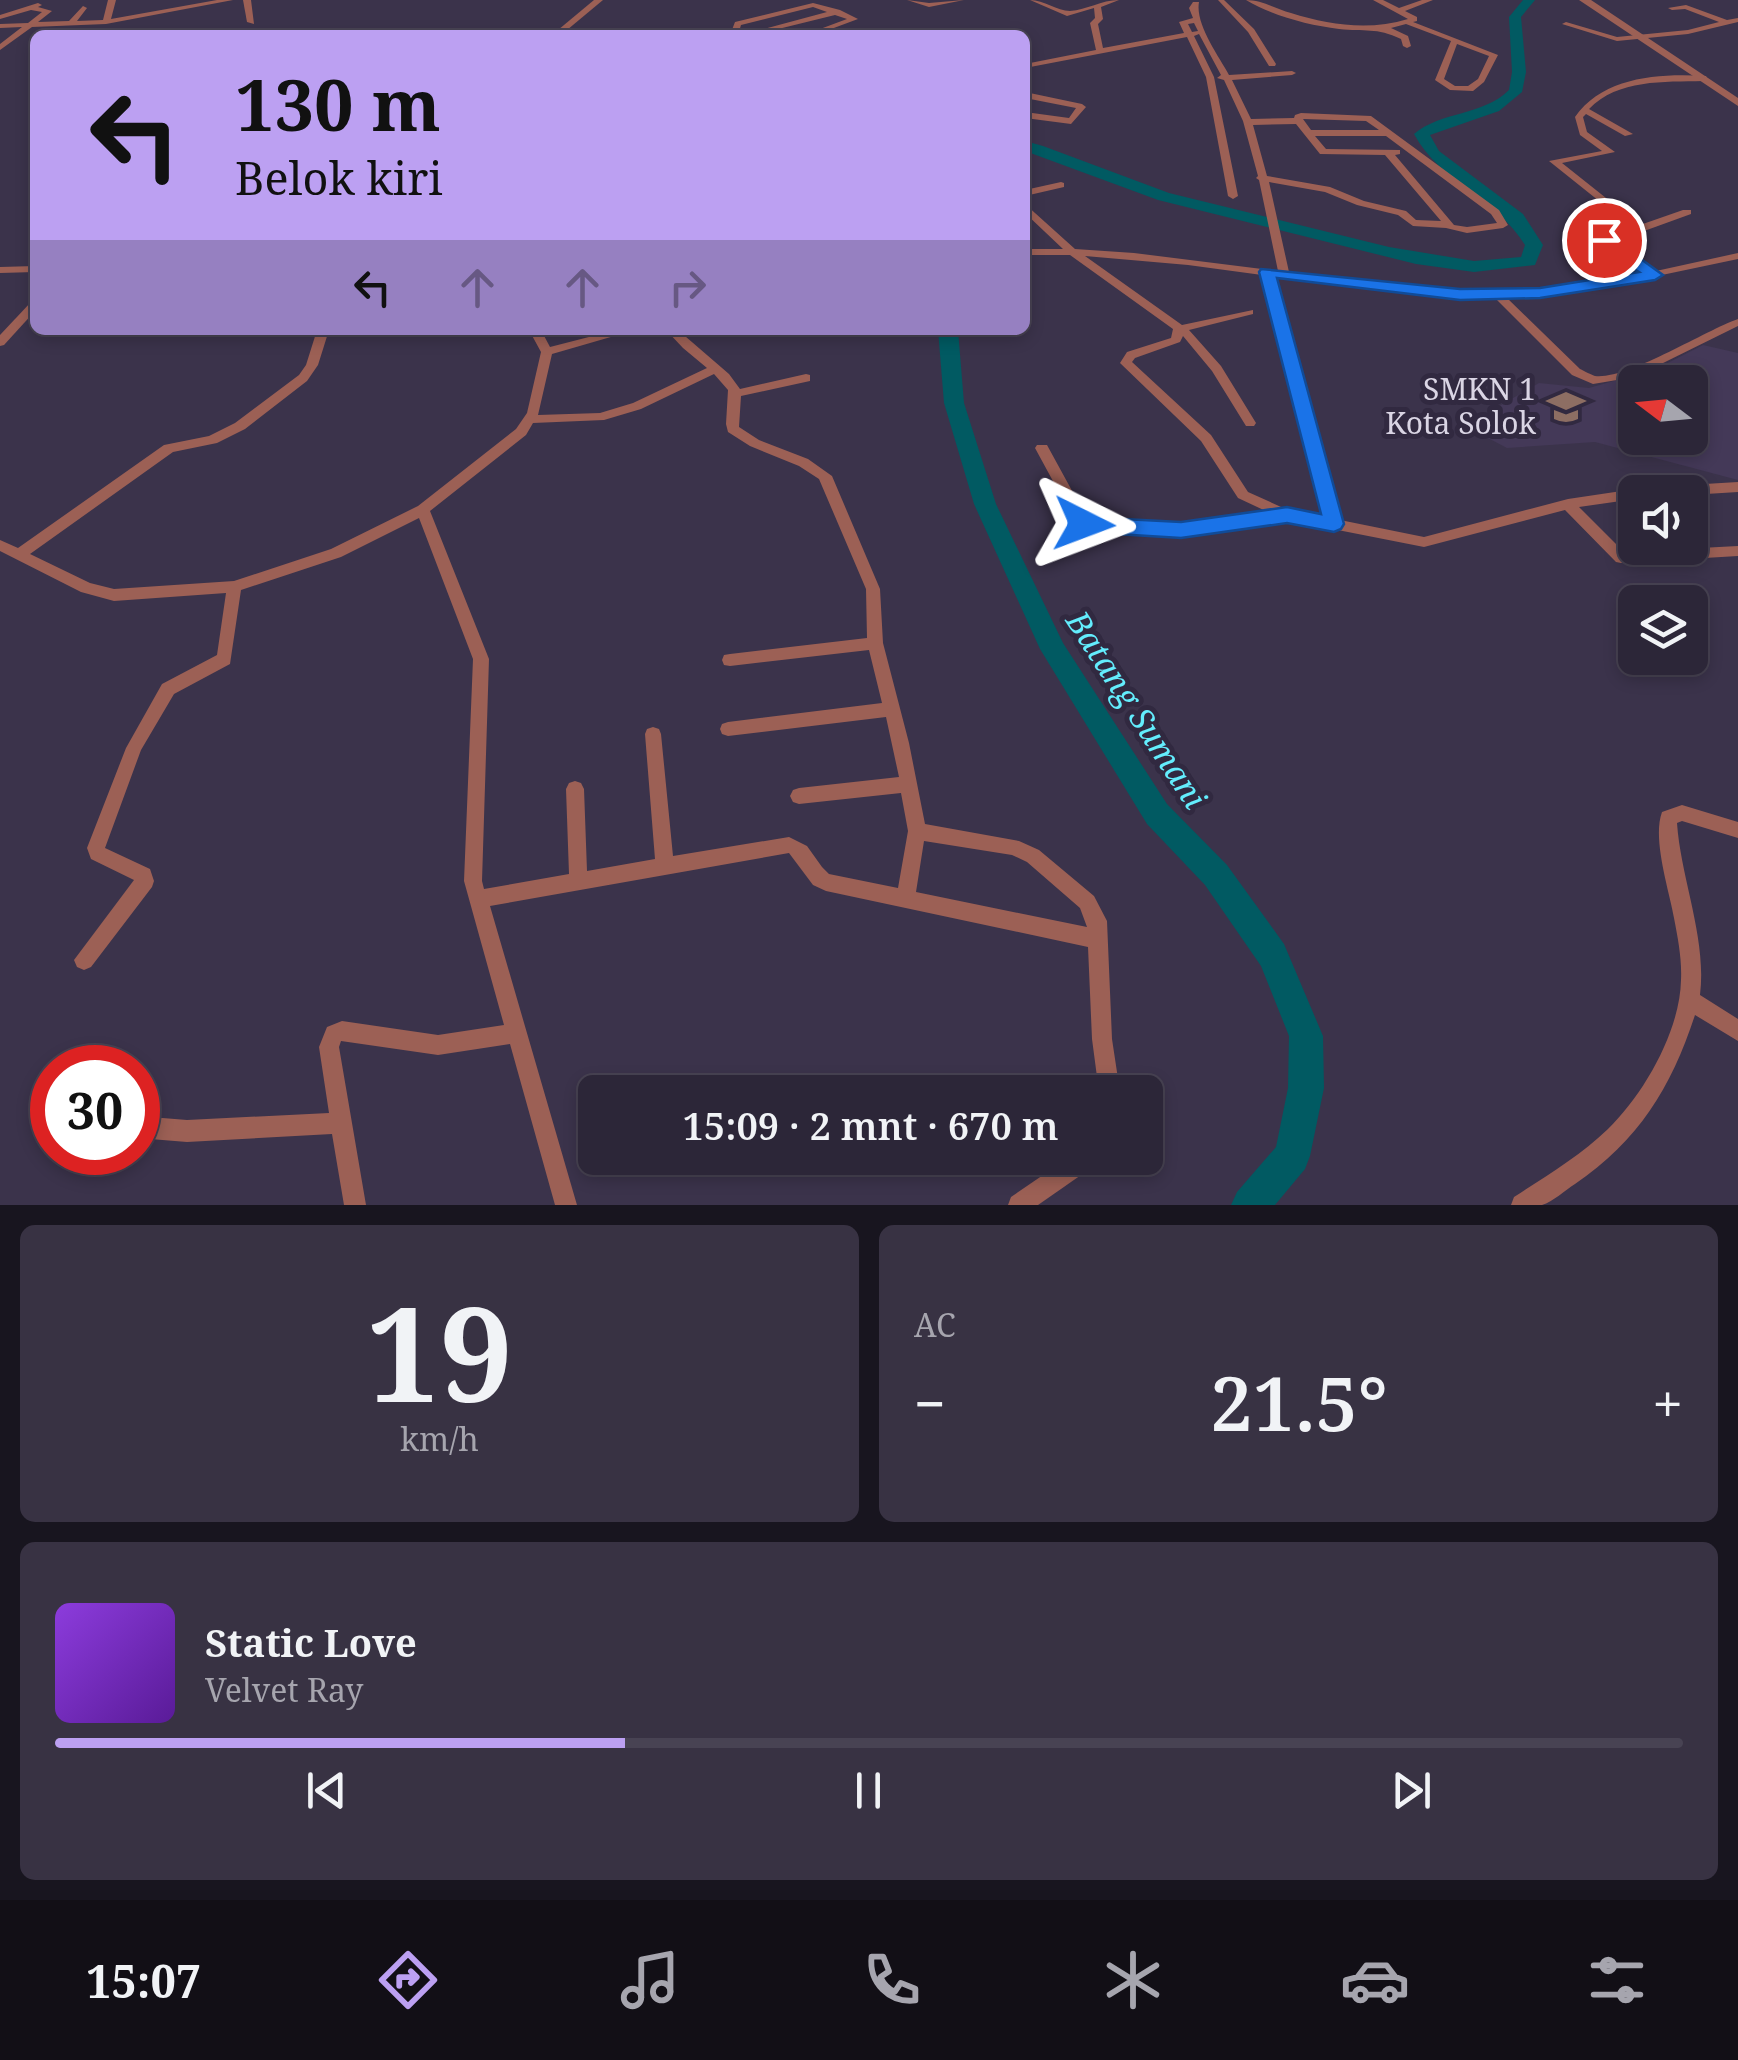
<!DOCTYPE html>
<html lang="id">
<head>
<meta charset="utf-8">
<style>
	:root { --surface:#2c2638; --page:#383243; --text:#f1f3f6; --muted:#a6a5ae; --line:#484353; --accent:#bca0f2 }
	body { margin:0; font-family:"Noto Serif",serif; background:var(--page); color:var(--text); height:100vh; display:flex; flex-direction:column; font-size:38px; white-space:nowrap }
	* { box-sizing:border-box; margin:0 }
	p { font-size:32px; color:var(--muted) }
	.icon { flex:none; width:55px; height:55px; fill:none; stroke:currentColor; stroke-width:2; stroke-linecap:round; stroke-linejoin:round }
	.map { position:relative; height:1205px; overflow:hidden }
	.panel { display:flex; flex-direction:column; gap:20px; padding:20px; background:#18151f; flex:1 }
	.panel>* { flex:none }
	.guide { position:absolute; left:30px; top:30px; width:1000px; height:305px; border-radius:15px; box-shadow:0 5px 15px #0003,0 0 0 2px var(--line); background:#bca0f2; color:#111; overflow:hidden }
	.needle { width:65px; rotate:286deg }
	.buttons { position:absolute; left:1618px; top:365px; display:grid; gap:20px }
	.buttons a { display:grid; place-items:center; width:90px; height:90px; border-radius:15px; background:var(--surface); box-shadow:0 5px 15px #0003,0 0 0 2px var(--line); font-size:50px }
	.speed { position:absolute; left:30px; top:1045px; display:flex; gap:20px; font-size:50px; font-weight:700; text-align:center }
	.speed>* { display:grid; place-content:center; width:130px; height:130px; border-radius:50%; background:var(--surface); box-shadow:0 5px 15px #0003,0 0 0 2px var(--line); line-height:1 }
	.speed .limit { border:15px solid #d22; background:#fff; color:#111 }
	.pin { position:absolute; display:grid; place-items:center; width:85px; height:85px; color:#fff; margin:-42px; border:5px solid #fff; border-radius:50%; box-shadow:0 2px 10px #0007 }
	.me { position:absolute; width:110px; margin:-55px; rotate:93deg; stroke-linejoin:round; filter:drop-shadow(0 0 8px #0008) }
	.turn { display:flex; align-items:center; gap:35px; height:210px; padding:0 40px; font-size:45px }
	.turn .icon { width:130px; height:130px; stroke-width:2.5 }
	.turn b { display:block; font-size:70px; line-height:85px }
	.lanes { display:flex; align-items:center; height:95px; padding:0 40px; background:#0003; justify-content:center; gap:50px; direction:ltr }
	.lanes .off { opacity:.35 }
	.big { font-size:75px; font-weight:600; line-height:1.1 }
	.panel .card { flex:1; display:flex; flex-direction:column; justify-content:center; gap:15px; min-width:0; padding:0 35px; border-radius:15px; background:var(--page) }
	.panel .dial { align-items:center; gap:0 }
	.dial b { font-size:130px; line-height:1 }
	.song { display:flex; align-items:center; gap:30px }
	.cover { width:120px; height:120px; border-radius:15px; background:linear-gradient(135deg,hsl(270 70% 55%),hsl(270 70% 35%)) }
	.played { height:10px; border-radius:5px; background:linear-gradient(90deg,var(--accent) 35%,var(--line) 35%) }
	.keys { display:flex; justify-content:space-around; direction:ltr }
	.heat { display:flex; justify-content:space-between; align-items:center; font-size:55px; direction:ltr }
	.panel .tiles { flex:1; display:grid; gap:20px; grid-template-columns:1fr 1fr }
	.card:last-child { grid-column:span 2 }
	.trip { position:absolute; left:578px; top:1075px; width:585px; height:100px; border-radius:15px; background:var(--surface); box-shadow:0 5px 15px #0003,0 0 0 2px var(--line); font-weight:600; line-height:100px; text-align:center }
	.dock { display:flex; height:160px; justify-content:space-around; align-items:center; background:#120f16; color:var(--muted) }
	.dock .icon { width:70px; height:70px }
	.dock .current { color:var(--accent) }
	.dock b { font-size:45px; color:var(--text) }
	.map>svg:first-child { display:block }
</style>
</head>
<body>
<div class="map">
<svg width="1738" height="1205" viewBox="0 0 1738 1205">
	<rect width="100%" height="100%" fill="#3b334b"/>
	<path fill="#443958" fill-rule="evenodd" d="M1703 345 1738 353V480L1595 442 1507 448 1465 426 1539 383 1589 388 1656 369ZM1635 382H1690V438H1635Z"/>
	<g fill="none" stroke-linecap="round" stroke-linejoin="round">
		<g fill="#015a62" fill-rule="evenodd">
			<path d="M1523 0H1535L1521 17 1526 72 1522 92 1499 111 1430 135 1439 151 1523 214 1543 245 1535 265 1474 272 1416 264 1158 200 1025 151V141L1043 146 1169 193 1389 247 1474 261 1521 257 1525 245C1497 199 1440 182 1414 134 1441 111 1483 116 1509 90L1512 72 1509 17Z"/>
			<path d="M938 330H958L964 403 996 504 1063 643 1167 804 1227 865 1284 944 1323 1036 1324 1088 1310 1156 1305 1169 1275 1205H1231L1237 1192 1276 1147 1288 1088 1289 1036 1261 966 1205 885 1147 824 1040 649 974 504 944 403Z"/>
		</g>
		<g fill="#9c6055" fill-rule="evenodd">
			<path d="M108 0H116L111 19 217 0H233L106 24 32 27 0 50V44L22 27 0 28V24L28 23 42 12 31 10 0 19V15L38 3 42 5 38 7 52 11 38 22 69 21 83 6 87 8 77 21 103 20Z"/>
			<path d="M243 0H251L254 24 247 22Z"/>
			<path d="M594 0H603L561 35H552Z"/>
			<path d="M907 0 929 3 964 0 929 7Z"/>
			<path d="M1030 0C1044 0 1057 11 1070 11 1087 10 1101 0 1119 0L1101 7 1103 19 1098 24 1103 48 1184 33 1179 22 1193 18 1189 8 1193 2H1199C1195 24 1218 55 1229 75L1292 71 1296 73 1292 75 1232 80 1251 119 1294 118 1295 115 1301 113 1371 116 1499 210 1508 225 1503 228 1467 233 1446 228 1413 226 1398 215 1357 205 1325 192 1269 182 1289 272C1415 290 1519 299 1645 274L1598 243 1630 229 1629 225 1549 161 1602 151 1580 135 1575 117C1603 77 1658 73 1706 76L1707 78 1703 81C1664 82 1618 79 1589 109L1633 134 1625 136 1586 114 1583 117 1587 132 1615 152 1562 163 1640 225 1683 210H1691V214L1611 243 1656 271 1738 253V259L1600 288 1507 298 1580 369C1582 370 1594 376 1595 376 1627 380 1704 331 1738 319V326L1655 367 1623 379 1593 384 1572 375 1495 298 1404 293 1274 277 1340 520 1424 537 1568 499 1635 489 1641 492H1635V499L1579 507 1624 552 1738 546V556L1621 563 1616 562 1565 510 1424 547 1287 520 1181 535 1079 529 1035 448 1037 445H1047L1088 520 1181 525 1270 513 1238 498 1201 441 1120 363 1127 352 1171 338 1173 329 1070 255H1025V249H1063L1025 213V204L1075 249 1134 253 1278 271 1259 180 1256 178 1258 176 1243 121 1224 80 1217 78 1221 75 1199 34 1194 36 1214 77 1238 196 1233 199 1228 196 1206 77 1187 37 1025 68V64L1096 50 1090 23 1095 18 1094 8 1067 16ZM1194 23 1198 31 1192 32 1188 24ZM1303 119 1366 121 1379 130H1311ZM1296 124 1320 154 1385 155 1441 221 1416 220 1406 211 1364 201 1330 187 1267 176 1253 125ZM1315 136H1386L1491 214 1497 223 1467 227 1454 225 1395 155 1400 154V150L1326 149ZM1085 256 1188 265 1262 275 1325 517 1290 511 1248 492 1211 435 1132 362 1135 358 1180 342 1183 336 1212 371 1246 426H1254L1256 423 1221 366 1189 330 1253 314V310L1182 325Z"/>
			<path d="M1218 0H1224L1254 29 1276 64 1275 66H1269L1248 32Z"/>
			<path d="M1246 0C1262 0 1276 9 1291 13 1329 25 1369 31 1408 19L1373 0H1383L1399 8 1422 0H1433L1405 11 1417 17V21L1413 22 1498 55 1484 82 1473 91 1450 90 1435 80 1451 41 1406 24 1391 28 1408 36 1411 46 1407 48 1403 46 1401 39C1376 27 1365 32 1339 29 1308 25 1273 16 1246 0ZM1457 44 1489 56 1478 79 1468 86H1455L1444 79Z"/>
			<path d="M813 3 840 10 858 19 815 35H804L847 19 835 15 754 35H741L827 12 813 7 741 25 738 35H730L735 22Z"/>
			<path d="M1686 5 1727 20 1738 18V22L1688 34 1617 41 1562 24 1566 22 1617 37 1688 30 1719 22 1685 9 1672 10 1668 8Z"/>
			<path d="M1025 92 1082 104 1086 107 1071 124 1025 118V112L1069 118 1076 108 1025 98Z"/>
			<path d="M1061 182 1064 183V187L1025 196V190Z"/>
			<path d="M35 266V272L0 273V267Z"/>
			<path d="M35 301V311L4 345 0 346V335L31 302Z"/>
			<path d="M317 330H329L318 365 307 381 245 429 217 443 173 452 30 554 90 583 114 589 234 581 331 549 418 506 516 429 527 413 541 352 529 330H541L550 347 616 330H635L552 354 538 415 600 413 633 403 707 368 683 348 666 330H678L729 374 740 389 806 374 810 375V381L741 396 739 427 759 440 808 459 832 476 880 589 883 643 909 743 925 824 1019 841 1039 850 1094 896 1107 921 1112 1039 1120 1092H1099L1092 1039 1088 947 826 891 813 885 789 853 490 906 577 1205H555L510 1044 438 1055 341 1041 339 1047 366 1205H344L332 1134 187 1142 138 1138V1116L187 1120 329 1113 319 1047 327 1027 342 1021 438 1035 504 1025 464 881 473 659 419 518 341 557 241 590 230 664 174 694 141 750 105 848 150 869 154 881 152 887 91 967 84 970 77 967 74 960 134 880 91 859 87 848 126 748 162 684 217 655 226 593 114 601 81 592 0 551V540L18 548 164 445 209 436 235 423 299 375 306 365ZM714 374 728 390 726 424 728 432 750 446 799 466 819 479 866 589 867 638 730 654 724 655 722 660 724 665 730 666 869 650 882 703 728 722 722 724 720 729 722 734 728 736 886 717 899 777 799 788 793 790 790 796 793 802 799 804 901 793 908 831 898 888 829 874 822 867 807 846 789 837 673 856 661 734 659 729 653 727 647 729 645 734 655 859 587 871 584 789 581 783 575 781 569 783 566 789 569 874 484 889 482 881 489 659 430 511 526 435 533 423 604 420 641 409ZM924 841 1012 855 1027 862 1080 908 1087 927 916 892Z"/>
			<path d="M1738 482V492L1690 495V492H1648L1655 487Z"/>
			<path d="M1682 805 1738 822V838L1682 821 1677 823C1681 880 1707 938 1700 995L1738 1019V1041L1695 1015C1671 1088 1639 1140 1575 1184 1565 1190 1553 1202 1542 1205 1533 1205 1520 1205 1511 1205L1514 1197C1546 1176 1580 1156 1608 1129 1644 1094 1680 1031 1681 980 1682 959 1678 939 1674 918 1669 890 1652 839 1662 812Z"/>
			<path d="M1068 1158H1097L1094 1166 1038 1205H1008L1011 1197Z"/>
		</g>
		<path fill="#9c6055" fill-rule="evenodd" d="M1579 0H1591L1738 98V106Z"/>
	</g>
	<path fill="#1a73e8" stroke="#114b97" stroke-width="2.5" d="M1598 236H1609L1663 275 1655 280 1540 298 1460 300 1277 278 1344 524 1341 529 1334 532 1287 523 1181 538 1084 532 1073 524 1084 517 1181 522 1287 507 1321 514 1259 272 1261 269 1460 289 1540 288 1639 272 1597 246Z"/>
	<defs>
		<g id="school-bare" transform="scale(3)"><path d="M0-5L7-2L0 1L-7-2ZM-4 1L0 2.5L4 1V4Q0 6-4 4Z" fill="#8d6e63" stroke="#312940" stroke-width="2.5" paint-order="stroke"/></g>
	</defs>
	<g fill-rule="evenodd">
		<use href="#school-bare" x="1566" y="407"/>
	</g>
	<g text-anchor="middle" stroke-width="10" stroke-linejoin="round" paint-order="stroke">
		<g font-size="30" fill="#dad5e4" stroke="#312940" text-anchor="end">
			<text x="1536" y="400">SMKN 1<tspan x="1536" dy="34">Kota Solok</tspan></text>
		</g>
		<g font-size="32" font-style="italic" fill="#63edfd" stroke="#312940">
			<text transform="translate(1136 710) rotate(57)" y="11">Batang Sumani</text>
		</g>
	</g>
</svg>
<div class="buttons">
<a><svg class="needle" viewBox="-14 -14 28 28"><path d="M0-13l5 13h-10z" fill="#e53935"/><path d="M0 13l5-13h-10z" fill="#a6a5ae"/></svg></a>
<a><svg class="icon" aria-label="sound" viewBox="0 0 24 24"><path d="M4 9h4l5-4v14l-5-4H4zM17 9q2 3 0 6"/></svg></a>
<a><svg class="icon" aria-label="layers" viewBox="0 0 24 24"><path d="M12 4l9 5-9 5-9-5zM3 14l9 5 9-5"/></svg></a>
</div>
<div class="speed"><div class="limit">30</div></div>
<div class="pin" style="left:1604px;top:240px;background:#d93025"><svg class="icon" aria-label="arrive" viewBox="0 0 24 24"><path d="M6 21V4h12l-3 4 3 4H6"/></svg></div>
<svg class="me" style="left:1084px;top:524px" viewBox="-20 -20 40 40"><path d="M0-17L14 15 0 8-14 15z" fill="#1a73e8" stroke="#fff" stroke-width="4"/></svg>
<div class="trip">15:09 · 2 mnt · 670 m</div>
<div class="guide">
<div class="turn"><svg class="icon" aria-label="left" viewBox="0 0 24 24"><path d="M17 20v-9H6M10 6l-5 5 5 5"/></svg><div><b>130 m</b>Belok kiri</div></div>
<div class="lanes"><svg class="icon" aria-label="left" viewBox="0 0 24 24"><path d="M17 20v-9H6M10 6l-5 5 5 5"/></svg><svg class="icon off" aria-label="ahead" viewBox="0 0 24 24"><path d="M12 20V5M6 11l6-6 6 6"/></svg><svg class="icon off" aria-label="ahead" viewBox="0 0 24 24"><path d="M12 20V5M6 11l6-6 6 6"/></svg><svg class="icon off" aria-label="right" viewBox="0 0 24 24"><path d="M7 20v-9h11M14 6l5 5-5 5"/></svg></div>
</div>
</div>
<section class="panel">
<div class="tiles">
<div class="card dial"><b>19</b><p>km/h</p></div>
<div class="card"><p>AC</p>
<div class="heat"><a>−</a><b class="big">21.5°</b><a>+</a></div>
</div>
<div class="card">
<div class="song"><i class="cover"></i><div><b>Static Love</b><p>Velvet Ray</p></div></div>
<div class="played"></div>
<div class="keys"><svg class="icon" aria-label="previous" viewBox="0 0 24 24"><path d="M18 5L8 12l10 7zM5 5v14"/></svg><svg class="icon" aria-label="pause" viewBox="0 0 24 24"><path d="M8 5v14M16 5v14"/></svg><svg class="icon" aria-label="next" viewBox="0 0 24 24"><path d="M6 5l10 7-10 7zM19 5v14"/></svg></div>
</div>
</div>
</section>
<nav class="dock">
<b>15:07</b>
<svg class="icon current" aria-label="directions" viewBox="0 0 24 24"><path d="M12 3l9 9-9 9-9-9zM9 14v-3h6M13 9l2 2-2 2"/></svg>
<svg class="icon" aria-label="music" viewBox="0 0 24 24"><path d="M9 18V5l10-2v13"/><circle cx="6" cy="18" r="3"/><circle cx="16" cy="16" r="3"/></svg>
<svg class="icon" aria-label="phone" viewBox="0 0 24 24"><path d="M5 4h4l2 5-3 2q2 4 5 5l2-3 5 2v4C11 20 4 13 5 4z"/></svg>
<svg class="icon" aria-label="climate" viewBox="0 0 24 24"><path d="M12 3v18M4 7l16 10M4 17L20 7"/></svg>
<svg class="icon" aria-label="car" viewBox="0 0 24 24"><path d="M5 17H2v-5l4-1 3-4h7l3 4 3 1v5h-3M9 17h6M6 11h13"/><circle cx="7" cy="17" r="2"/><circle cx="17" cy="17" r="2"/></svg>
<svg class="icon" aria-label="filters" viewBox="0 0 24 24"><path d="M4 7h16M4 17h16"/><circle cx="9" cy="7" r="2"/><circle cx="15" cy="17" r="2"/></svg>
</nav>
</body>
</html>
